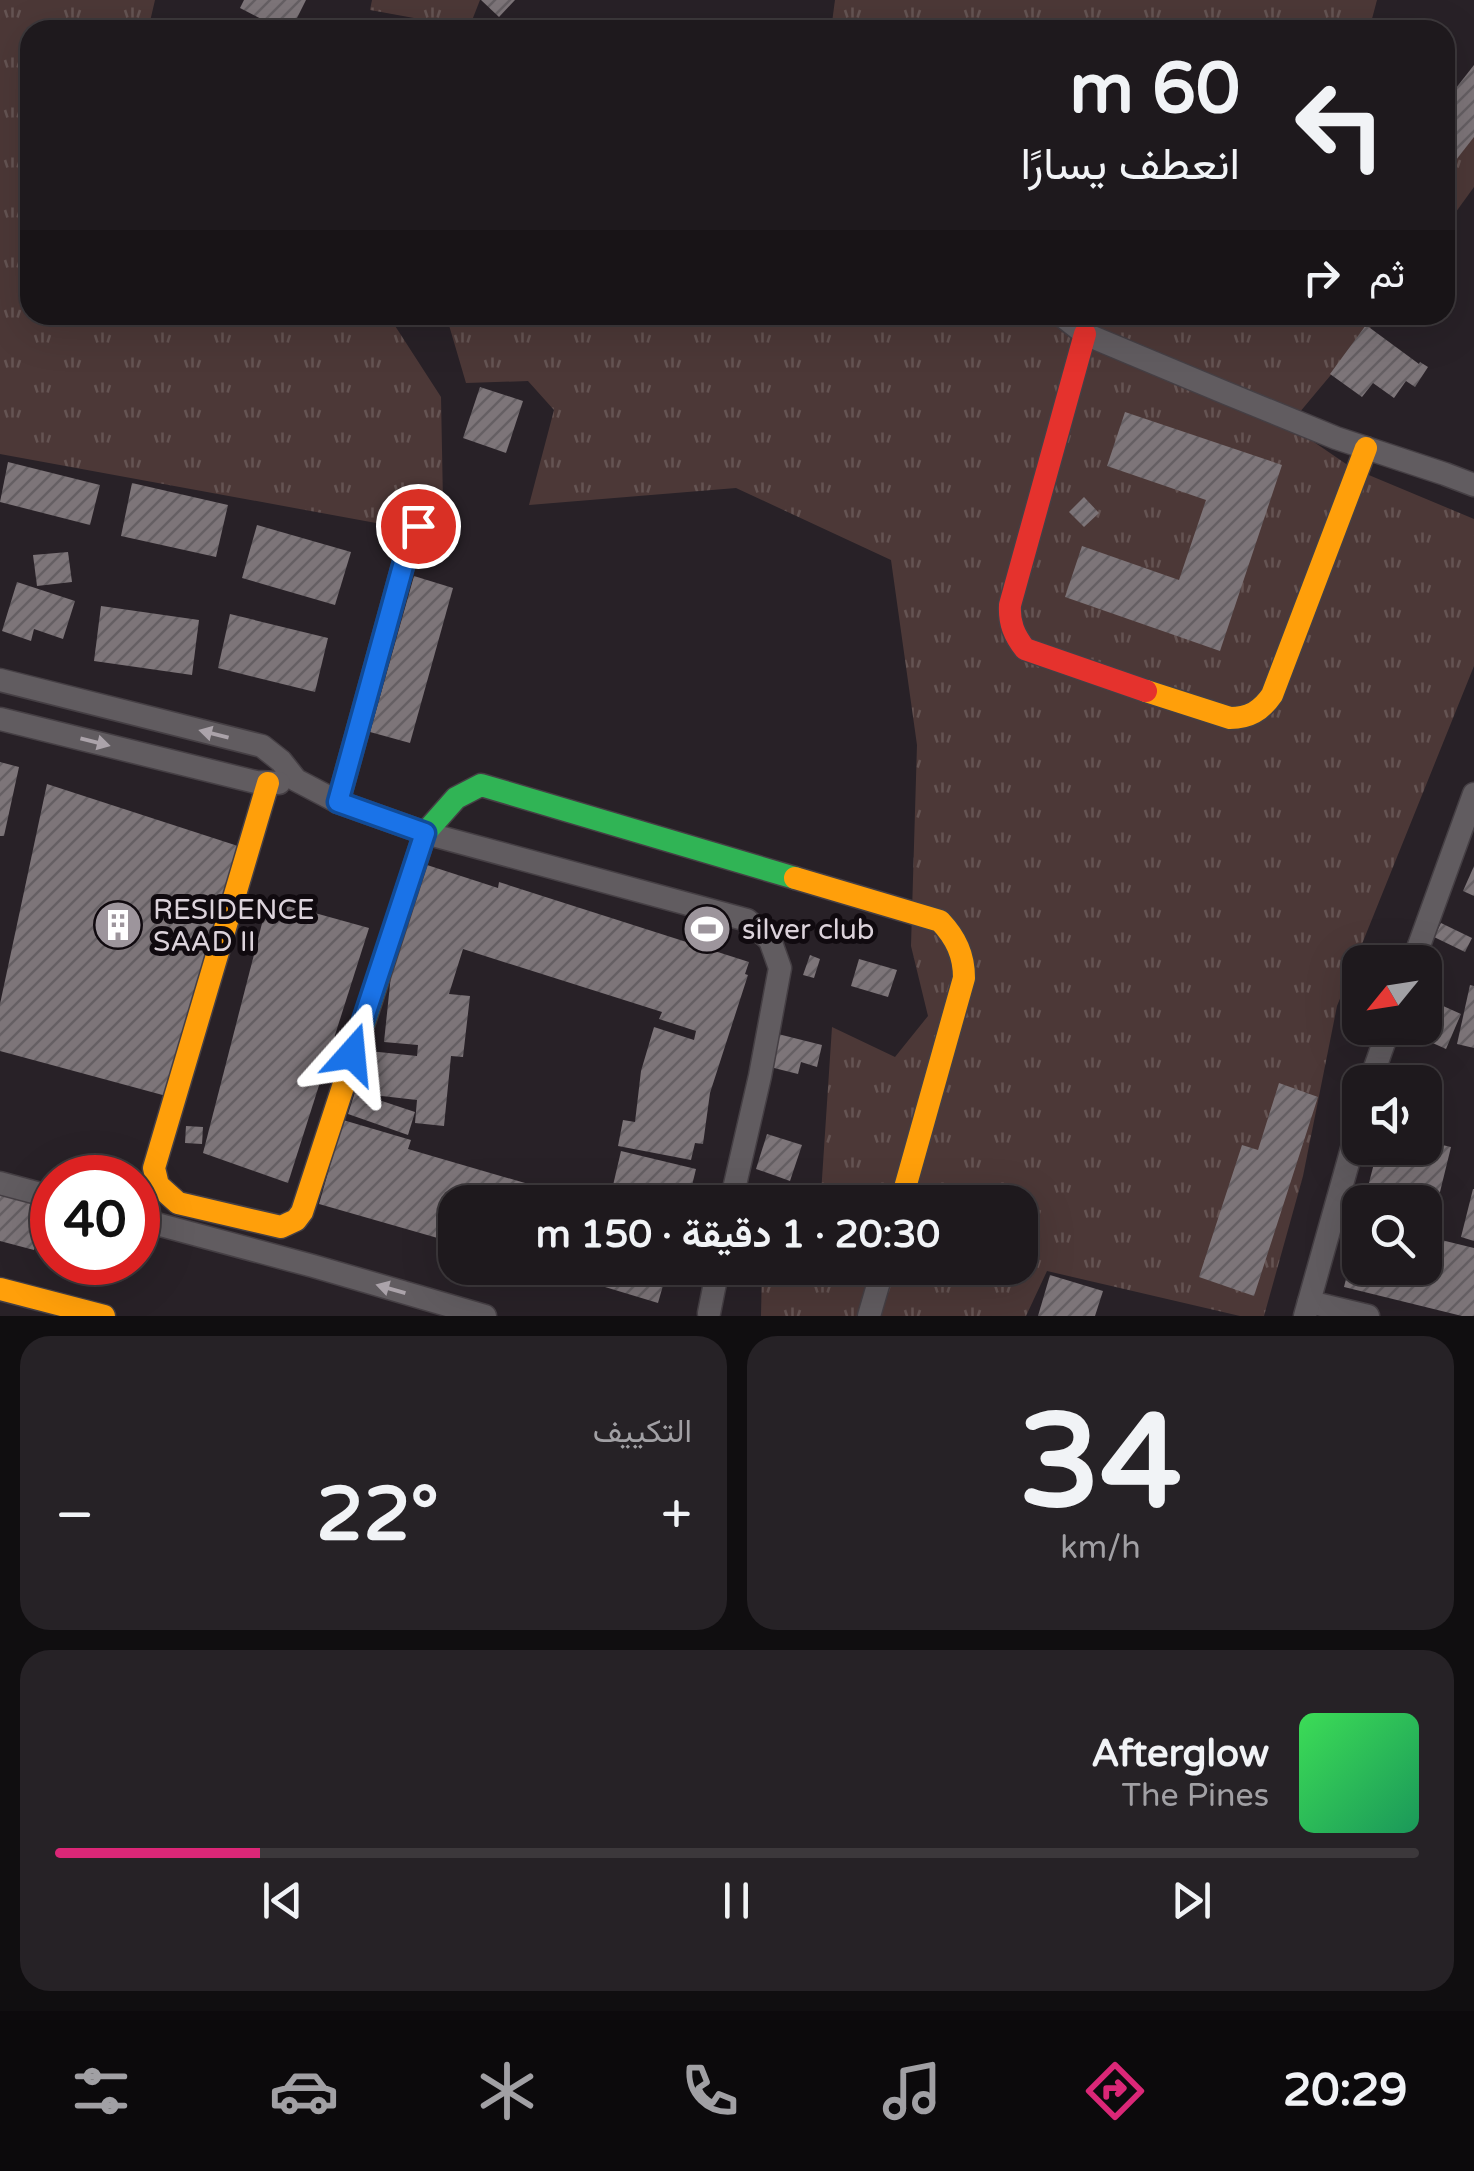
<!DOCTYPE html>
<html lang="ar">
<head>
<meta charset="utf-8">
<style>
	:root { --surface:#1e191d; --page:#262226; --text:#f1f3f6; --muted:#a1a0a4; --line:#3c383b; --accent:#db2777 }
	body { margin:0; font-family:"Varela Round",Vazirmatn,sans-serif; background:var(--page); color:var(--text); direction:rtl; height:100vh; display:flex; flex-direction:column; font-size:38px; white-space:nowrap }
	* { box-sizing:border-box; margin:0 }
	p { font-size:32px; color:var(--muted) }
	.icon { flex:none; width:55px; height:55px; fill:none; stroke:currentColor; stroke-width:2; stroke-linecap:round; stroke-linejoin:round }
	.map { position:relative; height:1316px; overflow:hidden; direction:ltr }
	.details { display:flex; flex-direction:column; gap:20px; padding:20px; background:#100e10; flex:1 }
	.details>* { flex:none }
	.banner { position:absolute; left:20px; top:20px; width:1435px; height:305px; border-radius:30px; box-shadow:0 10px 40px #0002,0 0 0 2px var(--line); direction:rtl; background:#1e191d; color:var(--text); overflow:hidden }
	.needle { width:65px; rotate:240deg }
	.controls { position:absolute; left:1342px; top:945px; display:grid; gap:20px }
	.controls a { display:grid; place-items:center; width:100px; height:100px; border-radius:20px; background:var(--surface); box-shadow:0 10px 40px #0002,0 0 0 2px var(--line); font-size:50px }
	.speed { position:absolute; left:30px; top:1155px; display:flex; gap:20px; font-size:50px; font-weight:700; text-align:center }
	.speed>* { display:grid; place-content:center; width:130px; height:130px; border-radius:50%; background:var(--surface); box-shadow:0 10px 40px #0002,0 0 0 2px var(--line); line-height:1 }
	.speed .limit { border:15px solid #d22; background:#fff; color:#111 }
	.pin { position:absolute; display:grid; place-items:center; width:85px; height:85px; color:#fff; margin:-42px; border:5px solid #fff; border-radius:50%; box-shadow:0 2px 10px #0007 }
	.me { position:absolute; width:110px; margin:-55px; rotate:18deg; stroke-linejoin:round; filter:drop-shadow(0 0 8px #0008) }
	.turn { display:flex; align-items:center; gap:35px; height:210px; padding:0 50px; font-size:45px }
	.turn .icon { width:130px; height:130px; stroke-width:2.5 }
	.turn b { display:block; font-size:70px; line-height:85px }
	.then { display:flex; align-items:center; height:95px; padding:0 50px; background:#0003; gap:20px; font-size:38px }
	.big { font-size:75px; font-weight:700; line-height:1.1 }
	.details .card { flex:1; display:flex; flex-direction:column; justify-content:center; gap:15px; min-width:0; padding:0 35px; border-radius:30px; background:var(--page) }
	.details .dial { align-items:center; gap:0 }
	.dial b { font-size:130px; line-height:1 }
	.song { display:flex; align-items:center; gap:30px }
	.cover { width:120px; height:120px; border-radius:15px; background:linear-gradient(135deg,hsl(130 70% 55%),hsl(150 70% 35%)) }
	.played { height:10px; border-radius:5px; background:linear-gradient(90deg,var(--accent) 15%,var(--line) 15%) }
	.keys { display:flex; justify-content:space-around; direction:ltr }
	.heat { display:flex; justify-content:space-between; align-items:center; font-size:55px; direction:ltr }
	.details .tiles { flex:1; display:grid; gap:20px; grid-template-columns:1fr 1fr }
	.card:last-child { grid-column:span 2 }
	.trip { position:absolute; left:438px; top:1185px; width:600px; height:100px; border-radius:30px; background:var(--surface); box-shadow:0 10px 40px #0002,0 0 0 2px var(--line); font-weight:700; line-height:100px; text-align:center; direction:rtl }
	.menu { display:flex; height:160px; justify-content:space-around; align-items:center; background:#0c0a0c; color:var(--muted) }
	.menu .icon { width:70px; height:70px }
	.menu .active { color:var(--accent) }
	.menu b { font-size:45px; color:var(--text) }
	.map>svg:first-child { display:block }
</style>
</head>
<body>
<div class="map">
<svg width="1474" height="1316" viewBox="0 0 1474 1316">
	<defs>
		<pattern id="grass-tufts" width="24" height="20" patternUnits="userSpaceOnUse" patternTransform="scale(2.5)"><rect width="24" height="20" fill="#4c3837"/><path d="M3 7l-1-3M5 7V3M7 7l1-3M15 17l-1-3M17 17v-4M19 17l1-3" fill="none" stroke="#655453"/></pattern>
		<pattern id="building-hatch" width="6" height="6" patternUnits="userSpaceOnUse" patternTransform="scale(2.5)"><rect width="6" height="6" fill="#7d7579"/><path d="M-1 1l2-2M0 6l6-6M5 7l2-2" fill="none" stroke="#655f63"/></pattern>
	</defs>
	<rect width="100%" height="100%" fill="#282127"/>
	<g fill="url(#grass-tufts)">
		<path d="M0 0H155L148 30H30V315H388L441 397 443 503 387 525 0 454Z"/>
		<path d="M372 0H480L469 28 370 10Z"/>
		<path d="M835 0H1377L1369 30H831Z"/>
		<path d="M1474 75V187L1445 227V108Z"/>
		<path d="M446 315H1381L1289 425 1352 468 1474 519V666L1337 1006 1303 1176 1264 1316H1240L1047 1271 1026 1316H761L762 1268H1020V1202H764L765 1192 821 1194 832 1027 895 1057 928 1016 911 946 917 745 891 560 736 488 529 505 554 410 528 381 466 383Z"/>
	</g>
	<g fill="url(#building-hatch)">
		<path d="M244 0H306L291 30H283L240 8Z"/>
		<path d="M481 0H515L499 17Z"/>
		<path d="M1474 65V137L1445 174V102Z"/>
		<path d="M1366 325 1419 364 1420 362 1428 367 1415 387 1406 381 1394 398 1373 383 1362 397 1330 374Z"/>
		<path d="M480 387 523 401 506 453 463 438Z"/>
		<path d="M1125 412 1282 465 1220 651 1065 597 1082 546 1179 580 1206 500 1107 466Z"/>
		<path d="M8 462 100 485 90 525 0 502Z"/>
		<path d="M132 483 228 505 216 557 121 536Z"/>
		<path d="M1084 497 1099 513 1084 527 1069 512Z"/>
		<path d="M257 525 351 552 335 605 242 578Z"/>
		<path d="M68 552 72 582 37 586 33 555Z"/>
		<path d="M414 576 453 588 410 743 370 732Z"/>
		<path d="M17 582 75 601 63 639 34 629 31 641 2 631Z"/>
		<path d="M101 606 199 620 192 675 94 661Z"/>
		<path d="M230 614 328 638 315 692 218 668Z"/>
		<path d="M0 762 19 767 4 836H0Z"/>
		<path d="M47 784 241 847 170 1097 0 1051V1004Z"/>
		<path d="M427 865 498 888 499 882 749 962 745 974 748 975 710 1093 703 1144 695 1143 691 1160 618 1146 623 1120 635 1122 641 1071 654 1027 694 1040 696 1031 659 1019 662 1012 463 949 449 994 470 996 463 1057 451 1056 444 1126 415 1123 417 1100 364 1094 369 1051 417 1056 418 1045 384 1042 394 946Z"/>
		<path d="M1474 866V896L1463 891Z"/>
		<path d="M268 900 369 928 288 1183 203 1153Z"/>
		<path d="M699 914 720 920 713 943 694 937Z"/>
		<path d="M1441 923 1472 938 1465 952 1434 937Z"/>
		<path d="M810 955 820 959 814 978 803 975Z"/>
		<path d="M859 959 897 970 888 997 851 986Z"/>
		<path d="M1470 985 1474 986V1048L1457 1044Z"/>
		<path d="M1432 1001 1461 1014 1446 1049 1417 1036 1420 1028H1425V1017Z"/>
		<path d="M778 1034 822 1045 817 1067 801 1062 798 1074 770 1067Z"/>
		<path d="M1279 1083 1318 1097 1254 1296 1199 1277 1242 1145 1258 1150Z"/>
		<path d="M355 1092 415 1112 408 1135 348 1114Z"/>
		<path d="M343 1120 411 1140 408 1149 590 1202H455V1243L319 1204Z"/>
		<path d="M186 1126 203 1127 202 1144 185 1143Z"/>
		<path d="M767 1134 802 1145 790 1181 756 1169Z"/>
		<path d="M1425 1141 1451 1147 1429 1237 1474 1248V1316H1462L1344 1287 1359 1226 1360 1268H1425V1202H1364L1378 1148H1425Z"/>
		<path d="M621 1151 696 1169 688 1202H647L611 1194Z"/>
		<path d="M0 1188 52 1206V1236L39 1233 34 1250 0 1241Z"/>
		<path d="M1473 1189H1474V1241L1461 1237Z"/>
		<path d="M542 1268H668L658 1303Z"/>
		<path d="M1050 1275 1103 1291 1095 1316H1038Z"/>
	</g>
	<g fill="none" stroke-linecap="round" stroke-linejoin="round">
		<g stroke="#453f44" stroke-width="25">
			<g id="street">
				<path d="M1061 315 1085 334 1226 393 1336 438 1445 474 1474 485"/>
				<path d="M0 680 262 746 281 761 296 780 338 802 425 833 747 920 770 940 780 968 760 1076 731 1202"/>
				<path d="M0 719 256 782 279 783"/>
				<path d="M338 802 406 555 418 526"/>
				<path d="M1413 962 1474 794"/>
				<path d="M1370 1082 1389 1028"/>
				<path d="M0 1183 52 1197"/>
				<path d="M138 1219 313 1266 485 1316"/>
				<path d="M1309 1302 1368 1316"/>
				<path d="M709 1313 718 1268"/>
				<path d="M869 1316 883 1268"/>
				<path d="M1305 1316 1360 1120"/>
			</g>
		</g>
		<g stroke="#453f44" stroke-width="25">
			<path id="fast" d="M358 1041 425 833 456 798 481 785 795 878"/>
		</g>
		<g stroke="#453f44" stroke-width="25">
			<g id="slow">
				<path d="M1146 691 1230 718C1249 718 1261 711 1272 695L1366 448"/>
				<path d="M268 783 154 1168 158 1185 178 1203 281 1227 296 1220 302 1212 358 1041"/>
				<path d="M795 878 940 921C956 938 964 955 964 978L901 1202"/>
				<path d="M0 1289 104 1316"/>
			</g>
		</g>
		<g stroke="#453f44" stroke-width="25">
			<path id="jam" d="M1085 334 1010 605C1009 623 1014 635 1025 649L1146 691"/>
		</g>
		<use href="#street" stroke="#615c60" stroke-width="22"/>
		<use href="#fast" stroke="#30b455" stroke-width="22"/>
		<use href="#slow" stroke="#ff9f0a" stroke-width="22"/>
		<use href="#jam" stroke="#e5322d" stroke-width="22"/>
	</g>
	<defs><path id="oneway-solid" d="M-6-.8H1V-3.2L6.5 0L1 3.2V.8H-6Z" transform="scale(2.5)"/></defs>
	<g fill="#aba3aa">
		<use href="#oneway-solid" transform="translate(214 734) rotate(-166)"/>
		<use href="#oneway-solid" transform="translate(95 742) rotate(14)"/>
		<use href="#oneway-solid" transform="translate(391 1289) rotate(-164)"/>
	</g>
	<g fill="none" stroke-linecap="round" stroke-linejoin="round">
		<g stroke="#114b97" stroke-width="25">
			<path id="route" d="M352 1054 425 833 338 802 406 555 418 526"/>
		</g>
		<use href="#route" stroke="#1a73e8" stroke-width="18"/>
	</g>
	<defs>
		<g id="building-disc" transform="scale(2.5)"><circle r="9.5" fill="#9d959c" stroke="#100a0f"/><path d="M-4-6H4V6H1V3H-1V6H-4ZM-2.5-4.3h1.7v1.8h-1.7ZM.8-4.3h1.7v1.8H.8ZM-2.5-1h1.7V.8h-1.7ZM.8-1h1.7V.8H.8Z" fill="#fff"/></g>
		<g id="stadium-disc" transform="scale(2.5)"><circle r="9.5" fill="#9d959c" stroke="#100a0f"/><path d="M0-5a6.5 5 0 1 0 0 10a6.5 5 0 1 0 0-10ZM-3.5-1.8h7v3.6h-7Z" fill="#fff"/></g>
	</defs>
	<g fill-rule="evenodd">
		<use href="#building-disc" x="118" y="925"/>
		<use href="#stadium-disc" x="707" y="929"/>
	</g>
	<g text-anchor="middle" stroke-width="10" stroke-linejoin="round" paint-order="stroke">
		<g font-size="28" fill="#dcd3db" stroke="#100a0f" text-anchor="start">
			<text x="153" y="919">RESIDENCE<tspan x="153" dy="32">SAAD II</tspan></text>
			<text x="742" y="939">silver club</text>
		</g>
	</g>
</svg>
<div class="controls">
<a><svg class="needle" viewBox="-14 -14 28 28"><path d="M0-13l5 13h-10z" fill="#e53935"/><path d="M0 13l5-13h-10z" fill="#a1a0a4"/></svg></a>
<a><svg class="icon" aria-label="sound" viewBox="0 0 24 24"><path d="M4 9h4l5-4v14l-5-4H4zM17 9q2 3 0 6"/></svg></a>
<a><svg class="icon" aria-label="search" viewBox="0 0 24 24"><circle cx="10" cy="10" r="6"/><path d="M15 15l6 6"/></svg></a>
</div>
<div class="speed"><div class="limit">40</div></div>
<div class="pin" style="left:418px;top:526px;background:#d93025"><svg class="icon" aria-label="arrive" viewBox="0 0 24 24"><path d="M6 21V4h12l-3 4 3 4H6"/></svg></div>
<svg class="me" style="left:352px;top:1054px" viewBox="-20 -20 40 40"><path d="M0-17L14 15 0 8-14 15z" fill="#1a73e8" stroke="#fff" stroke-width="4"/></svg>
<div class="trip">20:30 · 1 دقيقة · 150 m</div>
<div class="banner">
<div class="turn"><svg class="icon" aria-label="left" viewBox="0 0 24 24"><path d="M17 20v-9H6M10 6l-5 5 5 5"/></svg><div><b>60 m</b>انعطف يسارًا</div></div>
<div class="then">ثم<svg class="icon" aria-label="right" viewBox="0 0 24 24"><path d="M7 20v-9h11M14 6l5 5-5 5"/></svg></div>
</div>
</div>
<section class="details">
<div class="tiles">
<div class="card dial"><b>34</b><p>km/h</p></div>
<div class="card"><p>التكييف</p>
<div class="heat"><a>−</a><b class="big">22°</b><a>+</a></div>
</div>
<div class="card">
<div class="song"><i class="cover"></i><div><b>Afterglow</b><p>The Pines</p></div></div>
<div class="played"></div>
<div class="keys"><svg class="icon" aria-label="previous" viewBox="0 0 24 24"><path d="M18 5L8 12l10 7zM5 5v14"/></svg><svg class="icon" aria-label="pause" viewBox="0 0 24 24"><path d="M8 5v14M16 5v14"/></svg><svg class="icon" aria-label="next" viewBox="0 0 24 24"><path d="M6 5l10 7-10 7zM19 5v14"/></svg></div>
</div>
</div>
</section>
<nav class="menu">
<b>20:29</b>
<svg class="icon active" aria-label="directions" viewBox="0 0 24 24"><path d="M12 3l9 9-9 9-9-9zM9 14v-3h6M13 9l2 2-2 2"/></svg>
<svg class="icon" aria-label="music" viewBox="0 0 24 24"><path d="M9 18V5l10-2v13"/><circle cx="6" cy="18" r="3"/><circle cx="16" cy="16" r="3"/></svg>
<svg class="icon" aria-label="phone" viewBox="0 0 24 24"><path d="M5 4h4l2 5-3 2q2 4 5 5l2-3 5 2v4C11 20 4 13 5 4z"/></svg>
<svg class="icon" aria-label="climate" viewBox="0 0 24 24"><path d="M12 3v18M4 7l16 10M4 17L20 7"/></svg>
<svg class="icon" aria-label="car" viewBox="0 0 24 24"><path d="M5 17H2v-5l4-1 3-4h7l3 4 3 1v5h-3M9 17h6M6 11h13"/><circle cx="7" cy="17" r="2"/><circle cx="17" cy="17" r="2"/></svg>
<svg class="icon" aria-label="filters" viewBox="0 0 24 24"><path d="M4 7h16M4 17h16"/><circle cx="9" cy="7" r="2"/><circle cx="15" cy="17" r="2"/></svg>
</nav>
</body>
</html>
